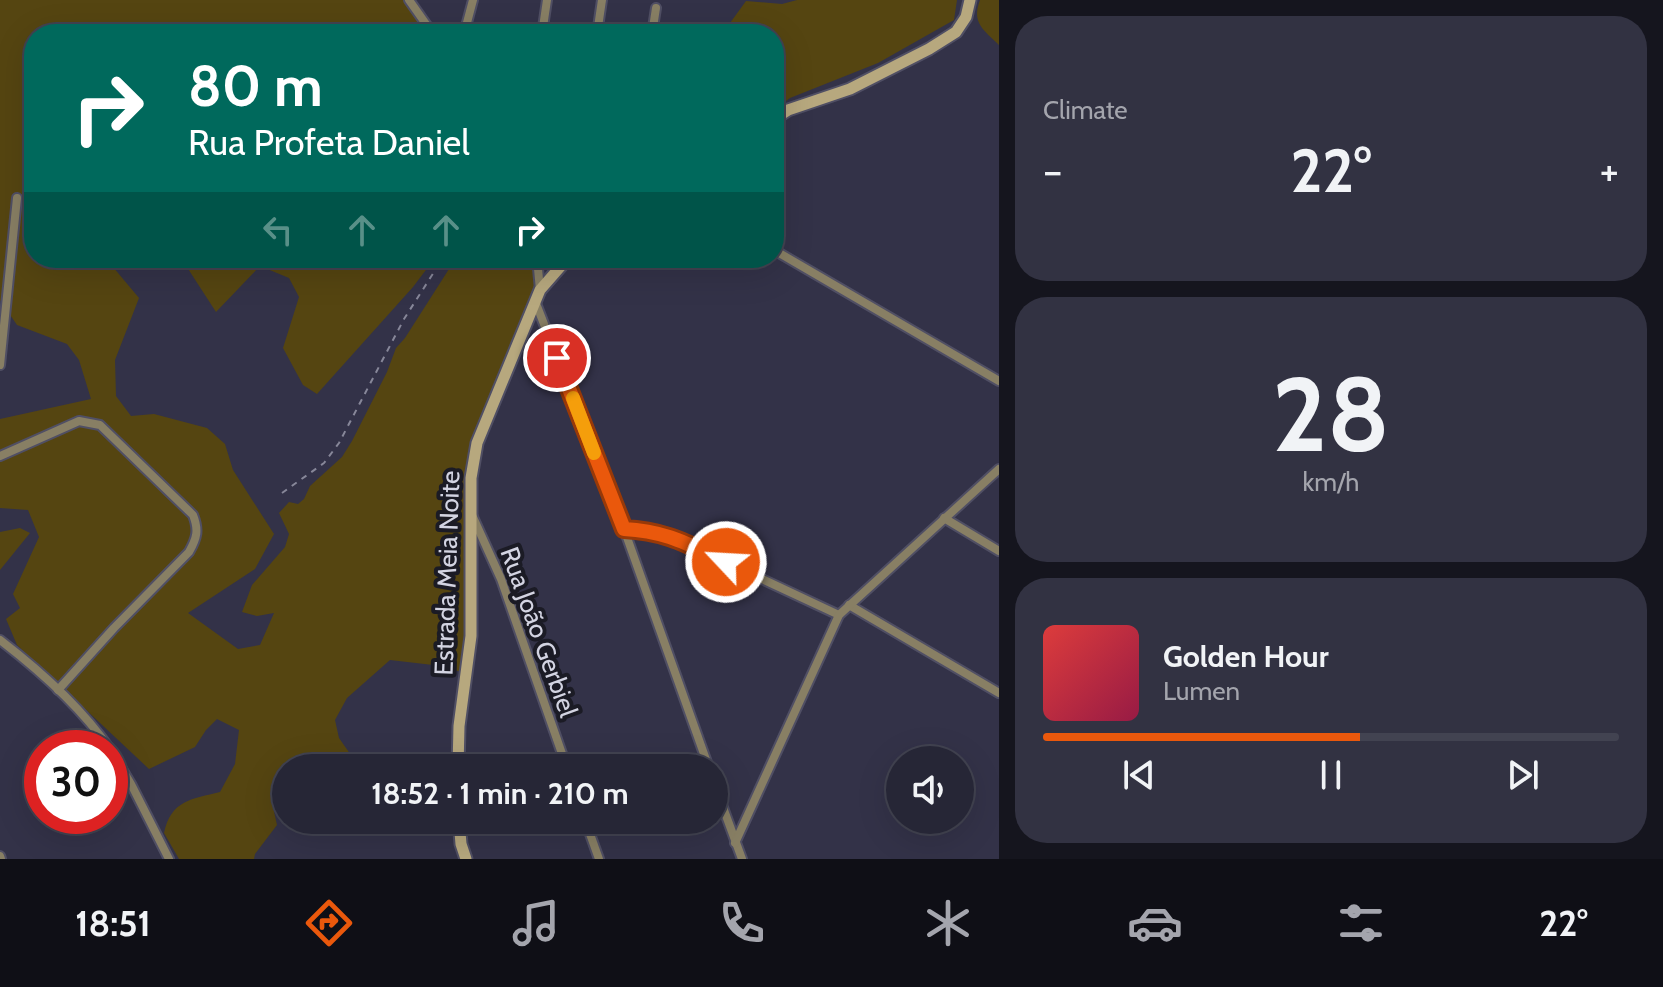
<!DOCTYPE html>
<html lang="en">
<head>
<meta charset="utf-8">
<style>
	:root { --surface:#262636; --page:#323242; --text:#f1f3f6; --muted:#a4a5ad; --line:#424351; --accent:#ea580c }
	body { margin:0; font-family:Cabin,sans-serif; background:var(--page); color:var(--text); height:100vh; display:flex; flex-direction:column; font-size:30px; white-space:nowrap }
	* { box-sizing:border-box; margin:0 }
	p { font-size:26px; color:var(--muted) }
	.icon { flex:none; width:44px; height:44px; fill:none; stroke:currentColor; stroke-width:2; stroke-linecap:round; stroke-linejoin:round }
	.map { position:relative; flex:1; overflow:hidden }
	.panel { display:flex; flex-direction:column; gap:16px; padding:16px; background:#15151e; width:664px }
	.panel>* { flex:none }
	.hud { position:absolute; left:24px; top:24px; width:760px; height:244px; border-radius:32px; box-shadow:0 8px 32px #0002,0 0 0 2px var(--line); background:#00695c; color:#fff; overflow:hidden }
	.tools { position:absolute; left:886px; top:746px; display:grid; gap:16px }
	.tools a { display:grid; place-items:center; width:88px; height:88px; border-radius:50%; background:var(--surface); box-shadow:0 8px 32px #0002,0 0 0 2px var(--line); font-size:40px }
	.speed { position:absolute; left:24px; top:730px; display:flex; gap:16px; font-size:40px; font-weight:700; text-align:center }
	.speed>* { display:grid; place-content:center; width:104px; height:104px; border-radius:50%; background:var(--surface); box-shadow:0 8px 32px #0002,0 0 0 2px var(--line); line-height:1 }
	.speed .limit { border:12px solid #d22; background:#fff; color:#111 }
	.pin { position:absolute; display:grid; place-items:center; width:68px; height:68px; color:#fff; margin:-34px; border:4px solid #fff; border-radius:50%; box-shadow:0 2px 8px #0007 }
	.me { position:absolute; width:88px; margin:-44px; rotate:295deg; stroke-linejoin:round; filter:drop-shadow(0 0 6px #0008) }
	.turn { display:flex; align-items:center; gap:28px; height:168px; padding:0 32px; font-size:36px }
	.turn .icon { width:104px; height:104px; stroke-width:2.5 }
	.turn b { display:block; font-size:56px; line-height:68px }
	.lanes { display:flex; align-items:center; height:76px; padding:0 32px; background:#0003; justify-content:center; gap:40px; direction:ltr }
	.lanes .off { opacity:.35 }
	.big { font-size:60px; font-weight:700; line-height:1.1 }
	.panel .tile { flex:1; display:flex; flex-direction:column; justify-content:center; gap:12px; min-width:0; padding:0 28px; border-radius:32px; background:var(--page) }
	.panel .dial { align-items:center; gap:0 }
	.dial b { font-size:104px; line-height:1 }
	.song { display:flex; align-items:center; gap:24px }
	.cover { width:96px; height:96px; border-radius:12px; background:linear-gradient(135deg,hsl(0 70% 55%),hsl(340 70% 35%)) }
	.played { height:8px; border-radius:4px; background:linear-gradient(90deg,var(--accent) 55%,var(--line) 55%) }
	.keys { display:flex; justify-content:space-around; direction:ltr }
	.heat { display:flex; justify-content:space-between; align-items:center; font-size:44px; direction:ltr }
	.trip { position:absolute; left:272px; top:754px; width:456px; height:80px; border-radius:40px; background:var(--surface); box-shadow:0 8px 32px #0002,0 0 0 2px var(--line); font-weight:700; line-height:80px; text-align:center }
	.tabs { display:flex; height:128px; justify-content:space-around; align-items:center; background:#0f0f16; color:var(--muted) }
	.tabs .icon { width:56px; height:56px }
	.tabs .on { color:var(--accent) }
	.tabs b { font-size:36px; color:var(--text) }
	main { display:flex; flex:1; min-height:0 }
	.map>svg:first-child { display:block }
</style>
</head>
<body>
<main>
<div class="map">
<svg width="999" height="859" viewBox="0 0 999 859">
	<rect width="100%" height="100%" fill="#333248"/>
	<g fill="#554511">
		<path d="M0 0H407L431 34H34V258H102L113 267 139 298 115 360 116 396 131 416 154 414 207 428 225 444 233 470 274 534 255 569 188 613 238 649 260 645 274 613 257 616 242 612 252 585 285 547 289 534 279 513 289 502 298 504 304 499 310 486 342 457 352 441 387 372 396 348 405 338 456 258H534L537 291 472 451 470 618 462 672 433 665 390 660 347 698 335 720 339 738 360 768H286V797L275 775 271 798 277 825 255 854 254 859H179L164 833C171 800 192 799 220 792L235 764 239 730 217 719 206 730 195 747 149 769 17 645 6 619 20 608 13 594 39 537 28 510 0 508V419L91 399 79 360 67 344 17 325 0 300Z"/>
		<path d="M797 0H957L954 20 878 63 790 98 774 110V34H722L746 1 782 4Z"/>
		<path d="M980 0H999V45C984 30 971 23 980 0Z"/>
		<path d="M181 258H435L413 287 317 394 303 385 283 348 299 297 289 278 260 266 216 312Z"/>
		<path d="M20 528 30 533 0 570V532Z"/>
	</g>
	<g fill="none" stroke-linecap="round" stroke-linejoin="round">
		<g stroke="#504f64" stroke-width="12">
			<g id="street">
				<path d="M409 0 433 34"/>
				<path d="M464 34 473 0"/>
				<path d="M542 34 547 0"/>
				<path d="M597 34 602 0"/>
				<path d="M652 34 656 8"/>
				<path d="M774 250 999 381"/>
				<path d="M537 258 540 290"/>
				<path d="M535 301 624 529 709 768"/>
				<path d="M0 365 17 198"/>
				<path d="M0 456 79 421 100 425 193 515C199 530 197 538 189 552L114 628 58 690"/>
				<path d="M472 515 501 579 567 768"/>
				<path d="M944 518 999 551"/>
				<path d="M624 529 644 530 670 536 839 615"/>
				<path d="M849 605 999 693"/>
				<path d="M0 640C39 670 81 707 109 748"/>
				<path d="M110 749 131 784 169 859"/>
				<path d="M714 783 742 859"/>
				<path d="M585 820 599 859"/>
				<path d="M735 843 839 615 999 469"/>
				<path d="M0 856 1 859"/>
			</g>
		</g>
		<g stroke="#504f64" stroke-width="15">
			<g id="secondary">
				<path d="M774 119 788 110 850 89 929 49 956 32 966 17 970 0"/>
				<path d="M458 768 459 726 471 636V478L477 443 540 290 568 258"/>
				<path d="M459 820 461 844 466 859"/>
			</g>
		</g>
		<path stroke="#878799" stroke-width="2" stroke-dasharray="6 6" stroke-linecap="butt" d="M282 493 324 463 339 443 404 319 443 258"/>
		<use href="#street" stroke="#887f64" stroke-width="8"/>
		<use href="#secondary" stroke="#b7a87e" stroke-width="11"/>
	</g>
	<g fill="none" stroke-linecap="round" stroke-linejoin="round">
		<g stroke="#983908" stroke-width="20">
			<path id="route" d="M557 358 624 529C667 531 689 545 726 562"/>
		</g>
		<use href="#route" stroke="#ea580c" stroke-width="14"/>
		<path stroke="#f59e0b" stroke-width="14" d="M573 398 594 453"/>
	</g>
	<g text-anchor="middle" stroke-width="8" stroke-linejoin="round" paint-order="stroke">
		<g font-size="26" fill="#d3d4e2" stroke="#1b1b25">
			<text transform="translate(447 573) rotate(-88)" y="9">Estrada Meia Noite</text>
			<text transform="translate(539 632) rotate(70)" y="9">Rua João Gerbiel</text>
		</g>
	</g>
</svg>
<div class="tools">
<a><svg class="icon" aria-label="sound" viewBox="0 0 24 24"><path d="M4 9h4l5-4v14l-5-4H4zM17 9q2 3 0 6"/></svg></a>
</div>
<div class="speed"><div class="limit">30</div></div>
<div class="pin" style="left:557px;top:358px;background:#d93025"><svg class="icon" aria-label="arrive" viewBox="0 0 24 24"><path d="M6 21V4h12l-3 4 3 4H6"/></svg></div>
<svg class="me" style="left:726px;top:562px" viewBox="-20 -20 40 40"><circle r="17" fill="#ea580c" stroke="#fff" stroke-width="3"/><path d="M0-11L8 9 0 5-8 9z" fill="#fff"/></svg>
<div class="trip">18:52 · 1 min · 210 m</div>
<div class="hud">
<div class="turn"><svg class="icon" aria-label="right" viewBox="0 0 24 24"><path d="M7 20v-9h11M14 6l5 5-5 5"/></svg><div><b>80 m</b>Rua Profeta Daniel</div></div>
<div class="lanes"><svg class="icon off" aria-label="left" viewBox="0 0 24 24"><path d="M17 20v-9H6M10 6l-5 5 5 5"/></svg><svg class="icon off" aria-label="ahead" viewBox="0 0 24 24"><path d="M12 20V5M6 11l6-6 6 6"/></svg><svg class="icon off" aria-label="ahead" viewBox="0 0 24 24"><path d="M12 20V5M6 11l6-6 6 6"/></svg><svg class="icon" aria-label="right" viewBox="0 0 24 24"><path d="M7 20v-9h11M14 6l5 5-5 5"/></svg></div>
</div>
</div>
<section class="panel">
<div class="tile"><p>Climate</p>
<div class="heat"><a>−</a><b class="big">22°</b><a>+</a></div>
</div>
<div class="tile dial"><b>28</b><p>km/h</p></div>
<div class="tile">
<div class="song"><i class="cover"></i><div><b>Golden Hour</b><p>Lumen</p></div></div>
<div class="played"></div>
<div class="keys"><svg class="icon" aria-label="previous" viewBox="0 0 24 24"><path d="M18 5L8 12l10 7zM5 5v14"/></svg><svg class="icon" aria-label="pause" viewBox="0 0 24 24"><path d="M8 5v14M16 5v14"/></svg><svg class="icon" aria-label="next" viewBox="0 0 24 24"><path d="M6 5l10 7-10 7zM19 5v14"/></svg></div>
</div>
</section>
</main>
<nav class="tabs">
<b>18:51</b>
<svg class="icon on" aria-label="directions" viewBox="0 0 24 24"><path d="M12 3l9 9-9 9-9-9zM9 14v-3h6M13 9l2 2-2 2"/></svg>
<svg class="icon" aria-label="music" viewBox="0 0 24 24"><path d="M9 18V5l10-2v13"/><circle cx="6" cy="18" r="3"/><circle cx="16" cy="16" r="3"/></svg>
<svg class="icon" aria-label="phone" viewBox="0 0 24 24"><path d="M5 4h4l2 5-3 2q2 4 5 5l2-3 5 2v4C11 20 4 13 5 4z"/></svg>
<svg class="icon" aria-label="climate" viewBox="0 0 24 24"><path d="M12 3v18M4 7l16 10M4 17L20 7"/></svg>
<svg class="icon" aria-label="car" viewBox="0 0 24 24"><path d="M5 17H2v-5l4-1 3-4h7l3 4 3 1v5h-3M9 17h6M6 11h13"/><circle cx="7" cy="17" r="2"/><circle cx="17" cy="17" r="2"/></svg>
<svg class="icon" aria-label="filters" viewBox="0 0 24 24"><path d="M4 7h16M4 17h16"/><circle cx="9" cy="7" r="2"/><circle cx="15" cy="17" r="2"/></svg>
<b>22°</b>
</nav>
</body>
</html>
